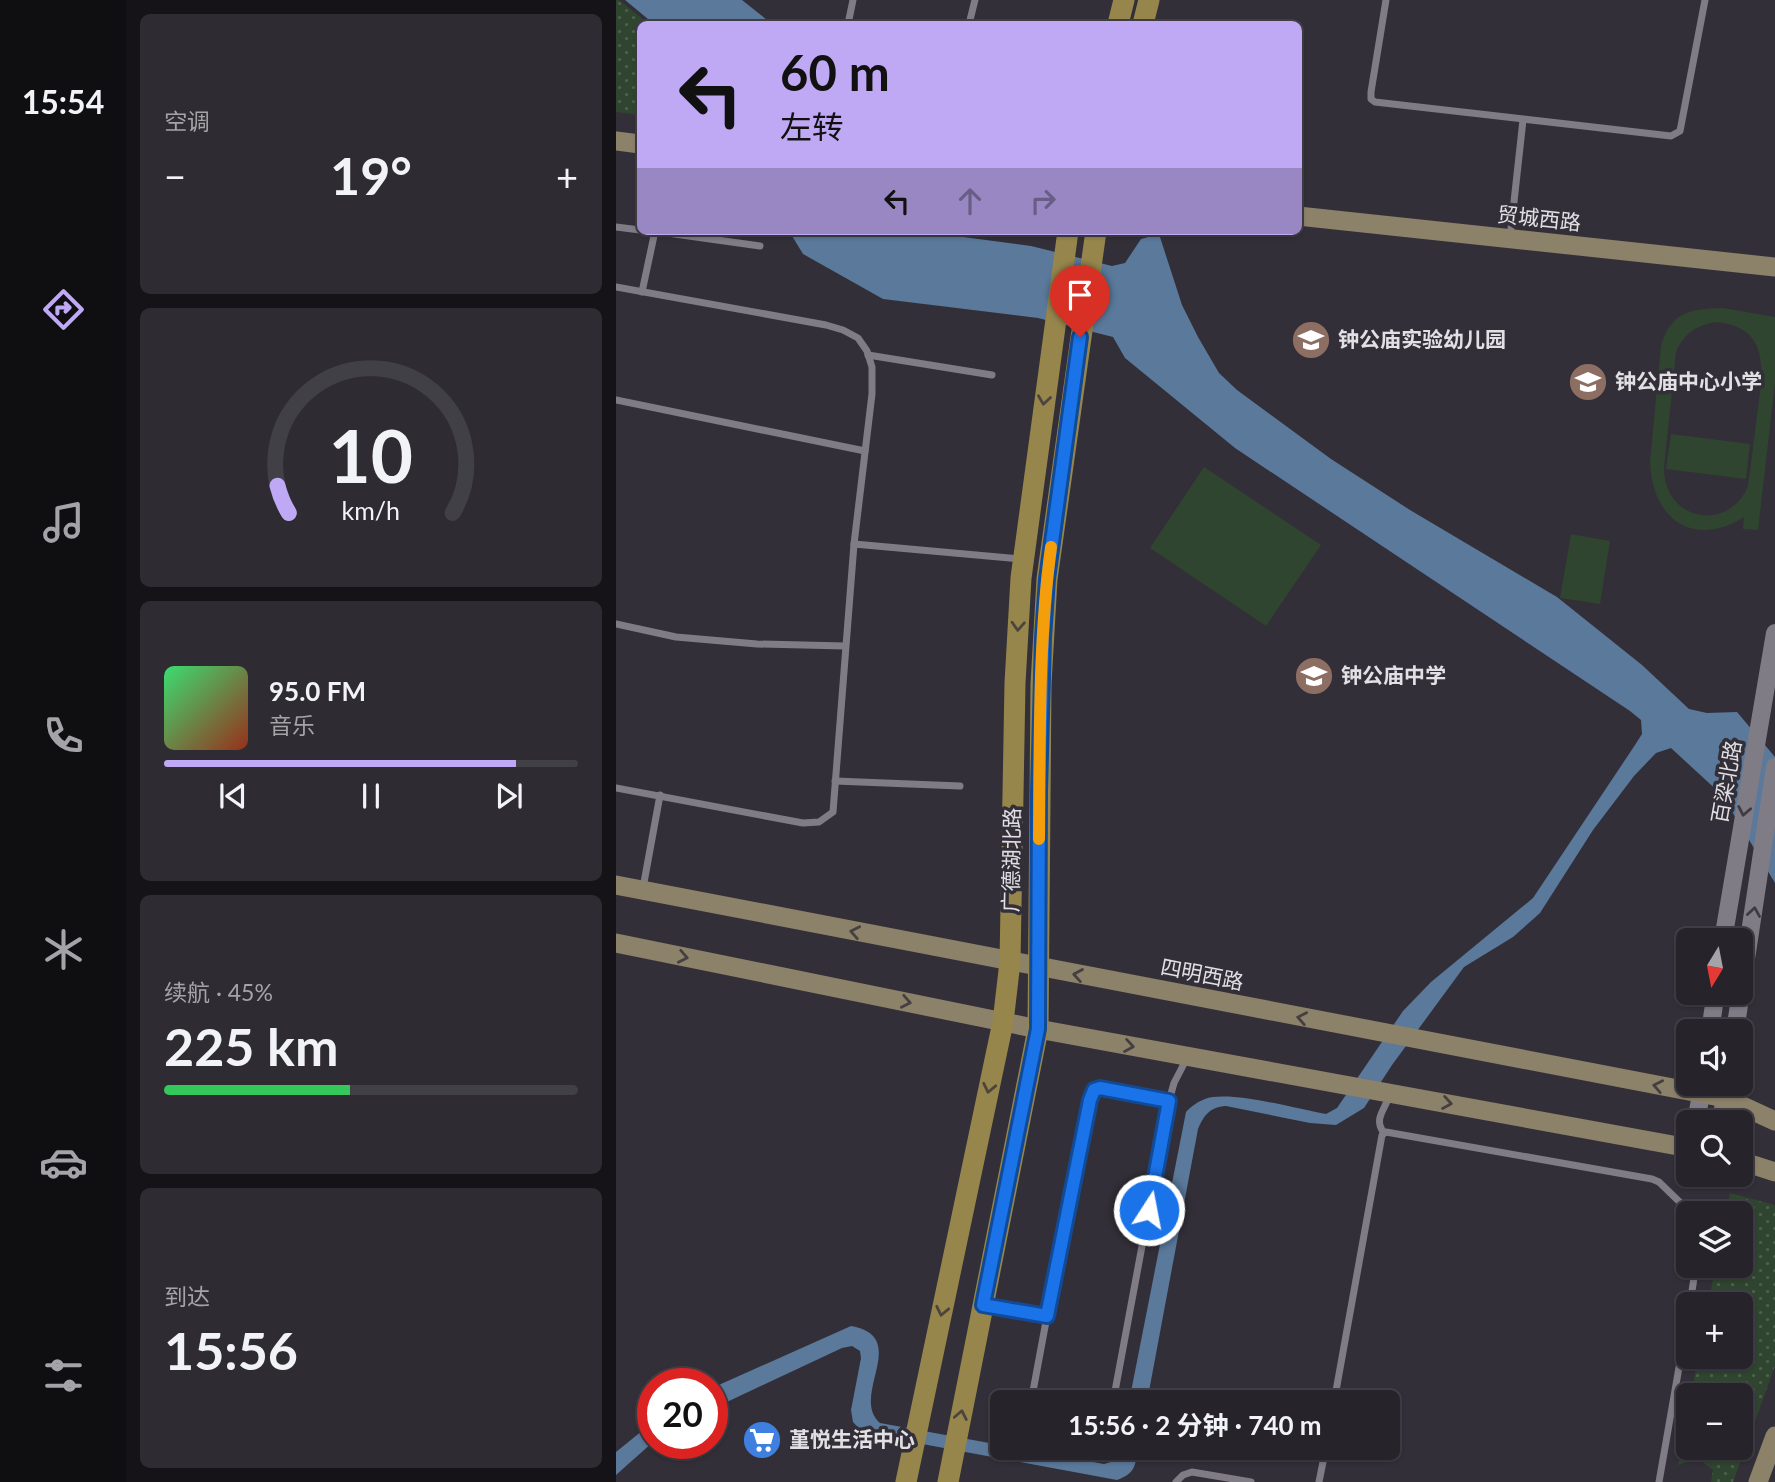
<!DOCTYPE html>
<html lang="zh">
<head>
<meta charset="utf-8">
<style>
	:root { --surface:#26232a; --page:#2e2b32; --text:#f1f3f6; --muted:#a4a4a8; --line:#424047; --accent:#bfa9f4 }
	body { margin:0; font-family:Lato,"Noto Sans SC",sans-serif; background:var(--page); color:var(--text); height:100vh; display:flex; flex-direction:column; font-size:26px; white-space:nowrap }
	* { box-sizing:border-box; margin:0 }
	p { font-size:23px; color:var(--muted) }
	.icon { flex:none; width:38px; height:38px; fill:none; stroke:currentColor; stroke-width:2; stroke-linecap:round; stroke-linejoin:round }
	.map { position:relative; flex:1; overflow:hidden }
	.sheet { display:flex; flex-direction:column; gap:14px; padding:14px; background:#151317; width:490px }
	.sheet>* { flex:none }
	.hud { position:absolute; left:21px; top:21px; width:665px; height:214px; border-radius:10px; box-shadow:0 2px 5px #0004,0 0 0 2px var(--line); background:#bfa9f4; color:#111; overflow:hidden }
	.needle { width:46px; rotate:190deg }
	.fabs { position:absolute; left:1060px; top:928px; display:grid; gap:14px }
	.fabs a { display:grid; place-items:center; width:77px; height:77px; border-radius:10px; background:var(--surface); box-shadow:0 2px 5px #0004,0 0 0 2px var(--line); font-size:35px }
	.speed { position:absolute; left:21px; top:1368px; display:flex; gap:14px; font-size:35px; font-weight:700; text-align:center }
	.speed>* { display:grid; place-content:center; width:91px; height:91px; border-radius:50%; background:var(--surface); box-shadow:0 2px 5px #0004,0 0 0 2px var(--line); line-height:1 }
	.speed .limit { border:10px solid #d22; background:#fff; color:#111 }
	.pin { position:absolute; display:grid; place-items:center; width:60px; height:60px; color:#fff; margin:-72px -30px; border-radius:50% 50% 50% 0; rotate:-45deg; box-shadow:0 0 7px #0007 }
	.pin .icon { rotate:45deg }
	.me { position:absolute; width:77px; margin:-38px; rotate:11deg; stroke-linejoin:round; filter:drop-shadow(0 0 5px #0008) }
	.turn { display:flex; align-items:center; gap:24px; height:147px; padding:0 28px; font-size:32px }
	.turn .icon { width:91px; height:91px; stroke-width:2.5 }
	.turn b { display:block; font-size:49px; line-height:60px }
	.lanes { display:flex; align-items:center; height:66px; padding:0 28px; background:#0003; justify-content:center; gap:35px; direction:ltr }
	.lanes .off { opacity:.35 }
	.big { font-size:52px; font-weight:700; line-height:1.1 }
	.sheet .card { flex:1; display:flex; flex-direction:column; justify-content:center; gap:10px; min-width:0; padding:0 24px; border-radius:10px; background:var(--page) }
	.sheet .dial { align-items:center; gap:0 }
	.dial svg { height:182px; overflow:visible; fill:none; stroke:var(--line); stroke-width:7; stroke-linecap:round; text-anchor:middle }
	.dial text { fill:var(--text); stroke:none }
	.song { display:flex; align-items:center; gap:21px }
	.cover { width:84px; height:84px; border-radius:10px; background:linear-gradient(135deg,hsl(140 70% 55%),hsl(10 70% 35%)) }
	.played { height:7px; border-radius:4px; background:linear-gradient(90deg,var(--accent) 85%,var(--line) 85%) }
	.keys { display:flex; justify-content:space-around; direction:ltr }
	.heat { display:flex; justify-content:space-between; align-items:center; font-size:38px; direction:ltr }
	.charge { height:10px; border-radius:5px; background:linear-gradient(90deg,#34c759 45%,var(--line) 0) }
	.trip { position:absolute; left:374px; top:1390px; width:410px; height:70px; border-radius:10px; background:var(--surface); box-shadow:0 2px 5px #0004,0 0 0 2px var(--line); font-weight:700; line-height:70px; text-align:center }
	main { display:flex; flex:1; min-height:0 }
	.tabs { display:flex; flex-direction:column; width:126px; justify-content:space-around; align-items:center; background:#0f0e11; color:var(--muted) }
	.tabs .icon { width:49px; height:49px }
	.tabs .selected { color:var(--accent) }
	.tabs b { font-size:32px; color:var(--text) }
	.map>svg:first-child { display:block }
</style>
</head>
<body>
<main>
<nav class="tabs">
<b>15:54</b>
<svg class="icon selected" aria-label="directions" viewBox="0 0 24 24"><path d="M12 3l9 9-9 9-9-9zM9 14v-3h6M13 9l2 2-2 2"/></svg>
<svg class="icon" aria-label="music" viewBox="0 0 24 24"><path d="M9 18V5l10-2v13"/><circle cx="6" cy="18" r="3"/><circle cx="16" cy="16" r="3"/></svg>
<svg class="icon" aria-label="phone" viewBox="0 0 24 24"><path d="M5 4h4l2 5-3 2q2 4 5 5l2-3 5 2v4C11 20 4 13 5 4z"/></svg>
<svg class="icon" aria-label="climate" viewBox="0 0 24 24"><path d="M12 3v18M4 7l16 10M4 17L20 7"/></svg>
<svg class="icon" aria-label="car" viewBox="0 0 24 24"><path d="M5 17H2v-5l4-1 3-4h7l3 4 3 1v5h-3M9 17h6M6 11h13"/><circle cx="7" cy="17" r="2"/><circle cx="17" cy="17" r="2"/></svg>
<svg class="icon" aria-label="filters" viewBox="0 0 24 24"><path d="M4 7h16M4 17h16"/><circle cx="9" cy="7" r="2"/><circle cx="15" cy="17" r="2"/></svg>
</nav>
<section class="sheet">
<div class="card"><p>空调</p>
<div class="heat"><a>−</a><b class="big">19°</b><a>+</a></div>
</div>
<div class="card dial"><svg viewBox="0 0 100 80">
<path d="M14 69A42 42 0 1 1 86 69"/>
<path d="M14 69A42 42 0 0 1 9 57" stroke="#bfa9f4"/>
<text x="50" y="56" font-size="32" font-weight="700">10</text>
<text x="50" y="72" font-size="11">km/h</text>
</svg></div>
<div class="card">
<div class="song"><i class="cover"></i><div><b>95.0 FM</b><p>音乐</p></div></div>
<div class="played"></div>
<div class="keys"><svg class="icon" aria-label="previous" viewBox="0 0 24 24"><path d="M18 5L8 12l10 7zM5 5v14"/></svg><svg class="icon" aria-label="pause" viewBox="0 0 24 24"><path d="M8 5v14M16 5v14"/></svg><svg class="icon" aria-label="next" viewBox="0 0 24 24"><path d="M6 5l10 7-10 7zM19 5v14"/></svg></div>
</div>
<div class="card"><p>续航 · 45%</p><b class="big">225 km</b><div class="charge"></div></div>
<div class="card"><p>到达</p><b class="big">15:56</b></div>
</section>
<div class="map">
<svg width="1159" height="1482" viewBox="0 0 1159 1482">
	<defs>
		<pattern id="park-dots" width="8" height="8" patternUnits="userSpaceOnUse" patternTransform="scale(1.75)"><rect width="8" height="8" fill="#2f452f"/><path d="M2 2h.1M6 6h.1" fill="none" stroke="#4d604d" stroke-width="1.8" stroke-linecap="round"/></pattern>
	</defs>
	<rect width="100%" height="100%" fill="#332f38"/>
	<g fill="#2f452f" fill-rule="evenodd">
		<path d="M1107 308 1159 317V383L1142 530 1127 529 1128 517C1077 549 1036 519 1034 462L1045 346C1055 311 1075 309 1107 308ZM1101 322C1157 328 1146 375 1141 416 1138 439 1135 463 1132 486 1113 533 1048 521 1048 468L1060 352C1068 333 1081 325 1101 322Z"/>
		<path d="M1055 434 1134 444 1130 479 1050 469Z"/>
		<path d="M588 467 705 545 650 626 534 548Z"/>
		<path d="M955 534 994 541 984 604 944 598Z"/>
	</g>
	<g fill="url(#park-dots)">
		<path d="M0 0H3L33 24H24V115L0 112Z"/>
		<path d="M1114 1193 1159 1205V1366L1117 1482H1095L1097 1470 1083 1459 1062 1465 1073 1406V1447H1125V1395H1075L1082 1356H1125V1304H1092L1100 1265H1125V1213H1110Z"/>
	</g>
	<g fill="#5a799b">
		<path d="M9 0H126L156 24H38Z"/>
		<path d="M173 231H302L415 246 496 266 509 263 525 239 543 234 566 305 582 337 603 373 621 390 715 459 794 510 941 597 1026 665 1073 709 1091 713 1121 712 1159 757V883L1106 795 1055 748 1040 753 1018 776 977 830 924 913 897 937 848 967 776 1065 748 1108 720 1125 694 1123 610 1106C594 1107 588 1115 582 1129L531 1402H513L570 1112C576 1106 581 1102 589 1099 614 1090 681 1109 710 1114L721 1108 787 1011 815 982 917 898 1019 745 1026 734 1025 720 1014 711 619 448 509 358 497 337 422 318 267 299 187 254Z"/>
		<path d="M235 1326C296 1337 233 1396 264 1423L488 1464 498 1461 503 1447H522C519 1466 520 1473 501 1480L247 1433 237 1422 235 1410 245 1358 244 1351 236 1346 226 1348 96 1409V1388Z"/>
		<path d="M37 1422V1442L0 1475V1452Z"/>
	</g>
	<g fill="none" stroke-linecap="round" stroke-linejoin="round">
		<g stroke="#807c86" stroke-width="7">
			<path d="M770 0 755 92V99L759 102 1055 136 1064 131 1089 0"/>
			<path d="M232 24 237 0"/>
			<path d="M353 24 359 0"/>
			<path d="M0 227 24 230"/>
			<path d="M37 231 144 246"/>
			<path d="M894 238 907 120"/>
			<path d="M0 287 210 325 227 330 242 338 251 351 256 367V394L238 544 217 812 203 822 187 823 0 788"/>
			<path d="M26 292 39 231"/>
			<path d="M252 355 376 375"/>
			<path d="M0 400 249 451"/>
			<path d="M238 544 406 559"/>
			<path d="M0 624 60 637 141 644 229 646"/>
			<path d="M219 781 344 786"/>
			<path d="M27 888 44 795"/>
			<path d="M768 1133C757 1119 769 1110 773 1096"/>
			<path d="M1074 1304 1080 1265"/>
			<path d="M368 1305 431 1316 415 1402"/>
			<path d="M431 1316 478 1090 484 1088 553 1101"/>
			<path d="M497 1402 553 1101 558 1083 571 1058"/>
			<path d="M718 1402 766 1135 770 1132 1036 1179 1043 1182 1075 1213"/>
			<path d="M461 1447 474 1450 484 1447"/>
			<path d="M560 1482 567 1475 576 1472 635 1482"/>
			<path d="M703 1482 710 1447"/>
			<path d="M1043 1482 1073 1310"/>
		</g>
		<g stroke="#807c86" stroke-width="18">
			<path d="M1107 940 1159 633"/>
			<path d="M1125 992 1159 767"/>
			<path d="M1094 1031 1100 992"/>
			<path d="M1119 1031 1125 992"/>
			<path d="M1080 1122 1087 1083"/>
			<path d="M1105 1122 1111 1083"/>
		</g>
		<g stroke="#8c8169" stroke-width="19">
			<path d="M0 141 24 144"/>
			<path d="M682 216 1159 267"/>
			<path d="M0 885 1109 1098 1159 1121"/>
			<path d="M0 943 422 1029 1073 1148"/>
			<path d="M1125 1161 1159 1172"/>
			<path d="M1142 1482 1159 1436"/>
		</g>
		<g stroke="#97864c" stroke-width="21">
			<path d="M502 24 508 0"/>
			<path d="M527 24 533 0"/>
			<path d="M290 1482 387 1022 394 962 399 683 405 578 452 231"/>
			<path d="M332 1482 422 1029 425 684 431 579 480 231"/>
		</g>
	</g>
	<defs><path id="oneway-chevron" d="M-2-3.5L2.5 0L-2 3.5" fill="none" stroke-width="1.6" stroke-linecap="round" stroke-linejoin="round" transform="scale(1.75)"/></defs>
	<g stroke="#4c453d">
		<use href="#oneway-chevron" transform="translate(428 400) rotate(98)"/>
		<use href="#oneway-chevron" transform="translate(402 626) rotate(93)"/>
		<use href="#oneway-chevron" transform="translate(373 1088) rotate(102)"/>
		<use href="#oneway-chevron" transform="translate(326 1311) rotate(102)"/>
		<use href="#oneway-chevron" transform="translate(345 1415) rotate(-79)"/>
	</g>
	<g stroke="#3f3b44">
		<use href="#oneway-chevron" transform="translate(1128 811) rotate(101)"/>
		<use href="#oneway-chevron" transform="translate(1138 912) rotate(-81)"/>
	</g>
	<g stroke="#453f42">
		<use href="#oneway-chevron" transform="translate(239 932) rotate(-169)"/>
		<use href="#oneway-chevron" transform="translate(67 957) rotate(11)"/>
		<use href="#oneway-chevron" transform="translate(462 975) rotate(-170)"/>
		<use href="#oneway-chevron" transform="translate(290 1002) rotate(11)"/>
		<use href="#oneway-chevron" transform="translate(686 1018) rotate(-169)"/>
		<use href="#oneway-chevron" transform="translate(513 1046) rotate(10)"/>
		<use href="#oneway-chevron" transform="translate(1042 1086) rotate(-169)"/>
		<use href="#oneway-chevron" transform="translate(831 1103) rotate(10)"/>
	</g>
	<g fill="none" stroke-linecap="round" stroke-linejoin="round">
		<g stroke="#114b97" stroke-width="18">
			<path id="route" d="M464 337 431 579 427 638 423 792 422 1029 367 1305 431 1316 474 1100 478 1090 484 1088 553 1101 533 1210"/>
		</g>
		<use href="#route" stroke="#1a73e8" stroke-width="12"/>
		<path stroke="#f59e0b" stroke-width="12" d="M423 839C424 742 422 644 435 547"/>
	</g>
	<defs>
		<g id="school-disc" transform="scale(2.0125)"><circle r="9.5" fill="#8d6e63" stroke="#332f38"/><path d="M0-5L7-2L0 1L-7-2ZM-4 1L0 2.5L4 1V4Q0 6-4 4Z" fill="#fff"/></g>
		<g id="supermarket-disc" transform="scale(2.0125)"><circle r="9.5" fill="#3f7fe0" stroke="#332f38"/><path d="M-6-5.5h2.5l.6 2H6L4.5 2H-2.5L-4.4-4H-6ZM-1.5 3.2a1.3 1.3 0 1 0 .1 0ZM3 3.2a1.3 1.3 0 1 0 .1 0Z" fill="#fff"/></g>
	</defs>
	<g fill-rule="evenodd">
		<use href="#school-disc" x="695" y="340"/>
		<use href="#school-disc" x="972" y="382"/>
		<use href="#school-disc" x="698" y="676"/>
		<use href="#supermarket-disc" x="146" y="1440"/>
	</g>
	<g text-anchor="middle" stroke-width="7" stroke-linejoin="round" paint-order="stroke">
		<g font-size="21" fill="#e2e0e5" stroke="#332f38">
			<text transform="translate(923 219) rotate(6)" y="7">贸城西路</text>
			<text transform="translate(1111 782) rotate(-80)" y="7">百梁北路</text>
			<text transform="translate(396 860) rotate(-89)" y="7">广德湖北路</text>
			<text transform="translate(586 975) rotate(11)" y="7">四明西路</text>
		</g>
		<g font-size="21" font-weight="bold" fill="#e2e0e5" stroke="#332f38" text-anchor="start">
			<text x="722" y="347">钟公庙实验幼儿园</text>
			<text x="999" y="389">钟公庙中心小学</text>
			<text x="725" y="683">钟公庙中学</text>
			<text x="173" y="1447">堇悦生活中心</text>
		</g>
	</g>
</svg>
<div class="fabs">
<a><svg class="needle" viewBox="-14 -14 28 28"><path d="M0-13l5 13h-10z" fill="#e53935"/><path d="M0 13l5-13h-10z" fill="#a4a4a8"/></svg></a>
<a><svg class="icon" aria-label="sound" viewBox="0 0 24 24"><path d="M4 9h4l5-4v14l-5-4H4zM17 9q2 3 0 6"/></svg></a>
<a><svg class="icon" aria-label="search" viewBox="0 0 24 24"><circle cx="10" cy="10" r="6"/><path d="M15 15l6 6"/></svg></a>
<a><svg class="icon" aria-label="layers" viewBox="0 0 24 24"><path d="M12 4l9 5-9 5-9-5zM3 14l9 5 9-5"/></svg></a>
<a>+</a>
<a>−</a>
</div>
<div class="speed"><div class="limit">20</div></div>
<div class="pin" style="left:464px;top:337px;background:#d93025"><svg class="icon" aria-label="arrive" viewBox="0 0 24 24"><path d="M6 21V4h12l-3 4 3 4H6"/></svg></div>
<svg class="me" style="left:533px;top:1210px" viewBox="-20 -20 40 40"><circle r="17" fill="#1a73e8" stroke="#fff" stroke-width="3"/><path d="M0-11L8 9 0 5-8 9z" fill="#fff"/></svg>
<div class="trip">15:56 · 2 分钟 · 740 m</div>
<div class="hud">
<div class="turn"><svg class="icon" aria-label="left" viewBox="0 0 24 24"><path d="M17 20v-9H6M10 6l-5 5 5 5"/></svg><div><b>60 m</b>左转</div></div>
<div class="lanes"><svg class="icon" aria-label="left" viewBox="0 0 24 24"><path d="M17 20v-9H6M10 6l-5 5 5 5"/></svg><svg class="icon off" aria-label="ahead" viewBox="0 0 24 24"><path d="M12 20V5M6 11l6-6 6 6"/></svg><svg class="icon off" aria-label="right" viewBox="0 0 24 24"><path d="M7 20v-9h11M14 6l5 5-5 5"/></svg></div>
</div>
</div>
</main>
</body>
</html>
